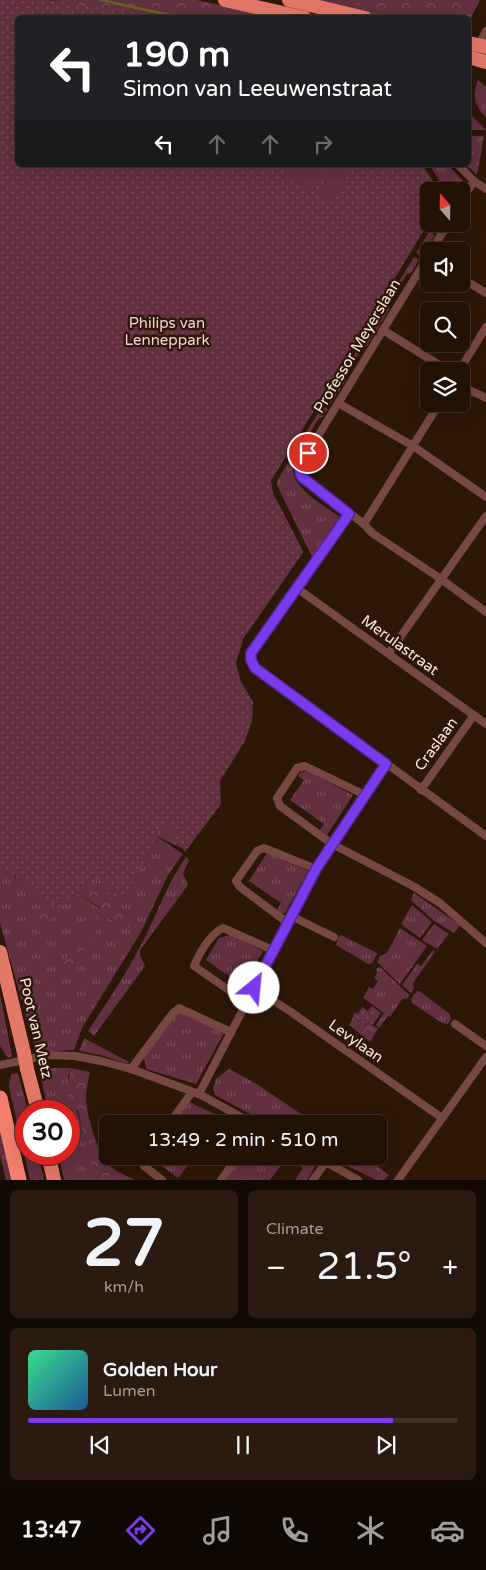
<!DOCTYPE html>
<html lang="en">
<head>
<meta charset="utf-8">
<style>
	:root { --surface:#221105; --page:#2a1a0f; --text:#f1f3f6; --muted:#a29d9a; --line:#3f3127; --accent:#7c3aed }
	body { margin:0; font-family:"Varela Round",sans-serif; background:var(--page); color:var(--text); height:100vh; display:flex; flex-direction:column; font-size:19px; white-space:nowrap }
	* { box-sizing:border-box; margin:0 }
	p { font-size:16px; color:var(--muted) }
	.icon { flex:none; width:28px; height:28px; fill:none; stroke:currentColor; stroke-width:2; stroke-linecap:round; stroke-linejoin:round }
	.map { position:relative; height:1180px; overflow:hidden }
	.details { display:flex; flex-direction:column; gap:10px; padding:10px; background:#130903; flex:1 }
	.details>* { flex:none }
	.top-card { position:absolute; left:15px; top:15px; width:456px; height:152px; border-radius:8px; box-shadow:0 5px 20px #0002,0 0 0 1px var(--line); background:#202124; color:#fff; overflow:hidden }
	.needle { width:32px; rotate:340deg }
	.buttons { position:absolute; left:420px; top:182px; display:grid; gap:10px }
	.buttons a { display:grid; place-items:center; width:50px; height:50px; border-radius:8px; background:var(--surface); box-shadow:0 5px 20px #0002,0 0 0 1px var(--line); font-size:25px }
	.speed { position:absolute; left:15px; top:1100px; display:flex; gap:10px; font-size:25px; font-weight:700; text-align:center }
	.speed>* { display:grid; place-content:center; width:65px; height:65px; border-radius:50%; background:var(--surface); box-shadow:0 5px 20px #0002,0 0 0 1px var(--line); line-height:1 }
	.speed .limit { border:8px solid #d22; background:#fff; color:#111 }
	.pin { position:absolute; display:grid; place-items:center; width:42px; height:42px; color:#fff; margin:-21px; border:2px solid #fff; border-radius:50%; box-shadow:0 1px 5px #0007 }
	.me { position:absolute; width:55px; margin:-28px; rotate:28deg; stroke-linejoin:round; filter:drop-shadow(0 0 4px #0008) }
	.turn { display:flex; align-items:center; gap:18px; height:105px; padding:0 25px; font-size:22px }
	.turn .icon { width:65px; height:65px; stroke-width:2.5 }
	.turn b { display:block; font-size:35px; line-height:42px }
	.lanes { display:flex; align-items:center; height:48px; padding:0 25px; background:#0003; justify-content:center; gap:25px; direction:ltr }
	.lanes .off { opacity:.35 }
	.big { font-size:38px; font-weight:600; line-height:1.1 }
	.details .card { flex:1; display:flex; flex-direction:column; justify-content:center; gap:8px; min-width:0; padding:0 18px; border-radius:8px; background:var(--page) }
	.details .dial { align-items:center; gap:0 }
	.dial b { font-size:65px; line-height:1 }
	.song { display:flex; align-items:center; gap:15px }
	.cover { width:60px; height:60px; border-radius:8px; background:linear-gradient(135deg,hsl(150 70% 55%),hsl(210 70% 35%)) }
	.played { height:5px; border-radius:2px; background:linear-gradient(90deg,var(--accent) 85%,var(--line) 85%) }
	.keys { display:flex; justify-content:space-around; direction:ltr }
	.heat { display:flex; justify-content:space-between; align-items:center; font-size:28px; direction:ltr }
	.details .tiles { flex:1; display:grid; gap:10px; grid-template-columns:1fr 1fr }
	.card:last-child { grid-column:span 2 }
	.trip { position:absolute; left:99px; top:1115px; width:288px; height:50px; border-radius:8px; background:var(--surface); box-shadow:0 5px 20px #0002,0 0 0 1px var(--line); font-weight:600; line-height:50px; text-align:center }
	.dock { display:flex; height:80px; justify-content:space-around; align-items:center; background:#0e0702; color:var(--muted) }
	.dock .icon { width:35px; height:35px }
	.dock .active { color:var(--accent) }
	.dock b { font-size:22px; color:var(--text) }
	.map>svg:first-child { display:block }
</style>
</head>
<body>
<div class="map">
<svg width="486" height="1180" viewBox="0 0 486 1180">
	<defs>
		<pattern id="grass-tufts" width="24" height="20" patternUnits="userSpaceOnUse" patternTransform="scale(1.25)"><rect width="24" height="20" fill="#63303f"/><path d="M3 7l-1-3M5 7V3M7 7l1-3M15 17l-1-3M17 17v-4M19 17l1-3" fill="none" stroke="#7a4e5a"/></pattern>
		<pattern id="forest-crowns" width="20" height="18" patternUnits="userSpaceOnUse" patternTransform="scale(1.25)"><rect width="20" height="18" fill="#63303f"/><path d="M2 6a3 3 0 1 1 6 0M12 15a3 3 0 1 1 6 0" fill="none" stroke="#7a4e5a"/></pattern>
		<pattern id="park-dots" width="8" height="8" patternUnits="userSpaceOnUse" patternTransform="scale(1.25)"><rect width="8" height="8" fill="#63303f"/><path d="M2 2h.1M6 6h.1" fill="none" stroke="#7a4e5a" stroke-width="1.8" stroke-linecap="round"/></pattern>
	</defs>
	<rect width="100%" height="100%" fill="#2d1707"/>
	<g fill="url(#grass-tufts)">
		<path d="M307 0H346L388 17H385Z"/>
		<path d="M478 80 486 87V117C474 107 472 94 478 80Z"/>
		<path d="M430 165H448L464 182V185L461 191H445Z"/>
		<path d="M434 224H438L433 231 434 236 421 256 416 253Z"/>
		<path d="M414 257 419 260 411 273 407 274 389 304 390 308 367 346 363 347 345 376 346 380 330 405 325 402Z"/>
		<path d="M322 406 328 409 323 417 319 418 301 448 302 452C299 457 294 463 293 469 291 487 327 508 340 517L339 521 312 557 277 485V481Z"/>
		<path d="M0 738 219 781 186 850 150 833 106 898 74 891 100 909 59 969 67 974 106 917 128 929 136 920 113 906 159 838 183 854 168 875 141 932 82 1028 74 1050 36 1052 0 923V806L16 882Z"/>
		<path d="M307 771 353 795 327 835 320 830 324 824 290 800 304 780 298 776 301 772Z"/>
		<path d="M267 853 308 871 285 913 282 914 277 910 281 903 249 881Z"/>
		<path d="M186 857 189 860 183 874 188 885 140 950V955L145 966 94 1036 88 1031C108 1001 128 971 144 939 159 910 167 883 186 857Z"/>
		<path d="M414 893 460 925 454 933 434 921 411 900Z"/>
		<path d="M412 905 432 922 420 938 401 924Z"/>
		<path d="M434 924 449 934 437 949 422 940Z"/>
		<path d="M400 928 427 946 400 984 377 962 380 956 387 953Z"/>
		<path d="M230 935 263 951 240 993 234 990 237 982 206 960 219 938Z"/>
		<path d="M341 935 375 952 377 954 372 963 368 964 336 945 339 936Z"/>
		<path d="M433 950 435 952 413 983 414 988 411 993 402 985 417 964 421 966Z"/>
		<path d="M380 967 409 995 408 998 402 999 390 1017 388 1016 379 1028 376 1025 384 1013 363 998 369 987 373 989 378 981 374 978 377 973 376 969Z"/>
		<path d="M417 991H419L450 1014 451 1019 448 1024 442 1023 412 1003 411 999Z"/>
		<path d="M0 994 12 1056 8 1058 0 1046Z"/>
		<path d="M181 1012 224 1033 196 1084 146 1069 144 1057 176 1013Z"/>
		<path d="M346 1029 368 1044 362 1052 341 1037Z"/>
		<path d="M84 1038 129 1062 128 1064 101 1055 79 1051Z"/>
		<path d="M39 1068H70L68 1077 96 1180H64L58 1154H69V1111H48Z"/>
		<path d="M229 1069 255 1083 316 1124H269L215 1095 213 1089 216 1079Z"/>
		<path d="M18 1073 28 1111H26V1154H38L44 1180H30L9 1087 11 1074Z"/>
		<path d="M189 1102 236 1124H172Z"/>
		<path d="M0 1122 13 1180H6L0 1155Z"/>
		<path d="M148 1156H195L178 1178Z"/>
		<path d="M241 1156H296L315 1167 307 1180H295L303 1168 287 1157 270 1180H224Z"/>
		<path d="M328 1156H363L389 1175 384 1180H376Z"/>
	</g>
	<g fill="url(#forest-crowns)">
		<path d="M51 0H196L283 17H140Z"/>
		<path d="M346 0H480L469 22V18L388 17Z"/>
		<path d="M469 108 472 116 486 130H469Z"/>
		<path d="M469 136H484L477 175 466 165H469Z"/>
		<path d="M150 833 159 838 113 906 136 920 128 929 106 917 67 974 59 969 100 908 74 891 40 932 30 924 70 875 106 898Z"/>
		<path d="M353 1017 366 1025 368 1022 378 1029 370 1042 349 1025Z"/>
		<path d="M70 1068 90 1072C88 1081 86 1090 86 1099 87 1116 98 1157 111 1167 118 1173 128 1176 135 1180H96L87 1151 78 1110 67 1101Z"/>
	</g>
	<g fill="url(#park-dots)">
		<path d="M0 0H48L163 17 18 18V165H422L440 191H429V222L271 481 273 493 303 551 302 554 243 639 236 663 241 682 253 702 252 721 245 741 220 781 221 804 185 852 165 820 124 899 95 877 56 907 0 864Z"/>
		<path d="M372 1006 381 1013 372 1025 368 1022 366 1025 353 1017 355 1012 358 1014 362 1007 368 1011Z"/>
	</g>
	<g fill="#63303f">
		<path d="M287 165H327L313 192 282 175Z"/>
		<path d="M332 165H337L349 171 333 203 317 195Z"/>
	</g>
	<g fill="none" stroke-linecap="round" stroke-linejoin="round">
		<path stroke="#656421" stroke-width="2.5" d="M101 0 183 18"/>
		<g stroke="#774841" stroke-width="8">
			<path d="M478 47 486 31"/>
			<path d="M458 165 474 181 486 189"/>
			<path d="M461 202 474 181"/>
			<path d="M431 251 448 224"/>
			<path d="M429 255 299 467V472L302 477 364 524 372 533 441 579 486 612"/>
			<path d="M461 278 486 293"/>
			<path d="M383 330 449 371"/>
			<path d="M459 371 486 327"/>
			<path d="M461 386 486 398"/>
			<path d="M338 403 413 446 486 497"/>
			<path d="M349 514 251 653V660L255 668 486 836"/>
			<path d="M364 524 439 404"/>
			<path d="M298 589 486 724"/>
			<path d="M389 653 486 516"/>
			<path d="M421 790 474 715"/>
			<path d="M365 795 305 766 297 768 277 798 280 806 332 844 413 886 440 903 486 943"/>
			<path d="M291 916 334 937"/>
			<path d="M288 923 240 887 236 881 257 851 264 848 316 869"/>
			<path d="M254 988 291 1012 442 1118"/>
			<path d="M246 1002 194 966C200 952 209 935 223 928L273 950"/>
			<path d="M455 1024 486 1046"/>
			<path d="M0 1065 49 1055 75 1056 101 1061 131 1069 199 1094 254 1124"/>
			<path d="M131 1069 173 1013 179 1008 231 1032"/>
			<path d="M199 1094 316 869 386 763"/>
			<path d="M169 1124 192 1092"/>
			<path d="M146 1156 143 1159 144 1166 162 1180"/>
			<path d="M315 1156 358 1180"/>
			<path d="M221 1180 238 1156"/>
			<path d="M313 1180 326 1162"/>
			<path d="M398 1180 486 1057"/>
		</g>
		<g stroke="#e37768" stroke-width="14">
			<path d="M225 0 305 18"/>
			<path d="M289 0 365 18"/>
			<path d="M0 952 24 1053"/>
			<path d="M27 1069 38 1111"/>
			<path d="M48 1154 54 1180"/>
		</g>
		<path stroke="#f57f6f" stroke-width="15" d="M0 1098 19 1180"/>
		<g stroke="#e37768" stroke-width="14">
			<path d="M469 43 486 47"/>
			<path d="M469 57 486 62"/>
			<path d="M24 1053 27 1069"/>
		</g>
	</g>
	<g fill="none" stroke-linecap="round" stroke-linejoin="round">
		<g stroke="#51269a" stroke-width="12">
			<path id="route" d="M254 988 316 869 386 764 255 668 251 660V653L349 514 302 477C296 468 303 461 308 453"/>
		</g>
		<use href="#route" stroke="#7c3aed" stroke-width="9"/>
	</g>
	<g text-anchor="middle" stroke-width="5" stroke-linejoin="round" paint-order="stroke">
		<g font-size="15" fill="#f7ced8" stroke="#2d1707">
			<text x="167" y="328">Philips van<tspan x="167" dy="17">Lenneppark</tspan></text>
		</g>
		<g font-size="15" fill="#f7e7dc" stroke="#2d1707">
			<text transform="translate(357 346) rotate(-59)" y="5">Professor Meyerslaan</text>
			<text transform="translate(400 645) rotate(36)" y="5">Merulastraat</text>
			<text transform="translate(436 744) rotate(-54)" y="5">Craslaan</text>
			<text transform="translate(36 1028) rotate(77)" y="5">Poot van Metz</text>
			<text transform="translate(356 1041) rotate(35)" y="5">Levylaan</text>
		</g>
	</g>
</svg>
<div class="buttons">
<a><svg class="needle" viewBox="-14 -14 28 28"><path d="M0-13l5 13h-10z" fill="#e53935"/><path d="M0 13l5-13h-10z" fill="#a29d9a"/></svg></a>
<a><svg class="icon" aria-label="sound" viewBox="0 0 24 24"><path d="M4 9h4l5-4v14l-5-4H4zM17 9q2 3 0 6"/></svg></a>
<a><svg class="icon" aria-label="search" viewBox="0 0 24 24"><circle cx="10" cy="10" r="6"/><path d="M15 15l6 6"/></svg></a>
<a><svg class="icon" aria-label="layers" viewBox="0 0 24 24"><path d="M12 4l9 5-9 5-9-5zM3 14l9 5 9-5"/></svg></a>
</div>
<div class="speed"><div class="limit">30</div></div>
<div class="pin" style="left:308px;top:453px;background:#d93025"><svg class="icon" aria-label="arrive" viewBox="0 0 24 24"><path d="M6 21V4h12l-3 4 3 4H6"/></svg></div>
<svg class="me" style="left:254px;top:988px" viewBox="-20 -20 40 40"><circle r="19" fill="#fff"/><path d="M0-13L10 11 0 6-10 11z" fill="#7c3aed"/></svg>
<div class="trip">13:49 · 2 min · 510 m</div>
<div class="top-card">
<div class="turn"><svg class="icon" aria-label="left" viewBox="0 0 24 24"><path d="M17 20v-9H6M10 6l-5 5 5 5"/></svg><div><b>190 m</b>Simon van Leeuwenstraat</div></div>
<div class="lanes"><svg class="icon" aria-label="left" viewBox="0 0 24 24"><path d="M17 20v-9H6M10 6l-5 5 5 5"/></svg><svg class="icon off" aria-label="ahead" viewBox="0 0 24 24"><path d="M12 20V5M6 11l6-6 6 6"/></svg><svg class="icon off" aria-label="ahead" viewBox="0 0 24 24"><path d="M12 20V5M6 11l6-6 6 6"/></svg><svg class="icon off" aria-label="right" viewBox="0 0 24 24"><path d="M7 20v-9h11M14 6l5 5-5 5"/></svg></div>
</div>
</div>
<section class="details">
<div class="tiles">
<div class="card dial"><b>27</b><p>km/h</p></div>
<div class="card"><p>Climate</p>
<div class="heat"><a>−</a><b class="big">21.5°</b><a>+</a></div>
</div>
<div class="card">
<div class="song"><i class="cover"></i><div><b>Golden Hour</b><p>Lumen</p></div></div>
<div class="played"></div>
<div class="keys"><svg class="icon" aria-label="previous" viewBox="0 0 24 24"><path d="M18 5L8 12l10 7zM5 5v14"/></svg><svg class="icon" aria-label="pause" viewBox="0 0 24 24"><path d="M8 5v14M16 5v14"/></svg><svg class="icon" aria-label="next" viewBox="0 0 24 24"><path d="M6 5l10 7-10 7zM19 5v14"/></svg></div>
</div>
</div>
</section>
<nav class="dock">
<b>13:47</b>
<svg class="icon active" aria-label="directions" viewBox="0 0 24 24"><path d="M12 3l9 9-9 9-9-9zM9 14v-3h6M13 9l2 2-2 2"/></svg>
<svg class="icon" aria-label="music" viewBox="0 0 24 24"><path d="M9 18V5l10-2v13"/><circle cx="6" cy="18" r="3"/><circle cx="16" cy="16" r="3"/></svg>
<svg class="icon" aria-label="phone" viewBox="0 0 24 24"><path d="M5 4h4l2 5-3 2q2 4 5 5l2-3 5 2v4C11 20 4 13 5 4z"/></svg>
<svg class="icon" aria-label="climate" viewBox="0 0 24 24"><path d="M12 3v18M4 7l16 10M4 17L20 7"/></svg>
<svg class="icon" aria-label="car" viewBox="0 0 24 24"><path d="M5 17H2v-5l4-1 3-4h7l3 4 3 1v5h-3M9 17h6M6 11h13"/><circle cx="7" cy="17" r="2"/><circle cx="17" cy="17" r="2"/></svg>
</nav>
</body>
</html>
